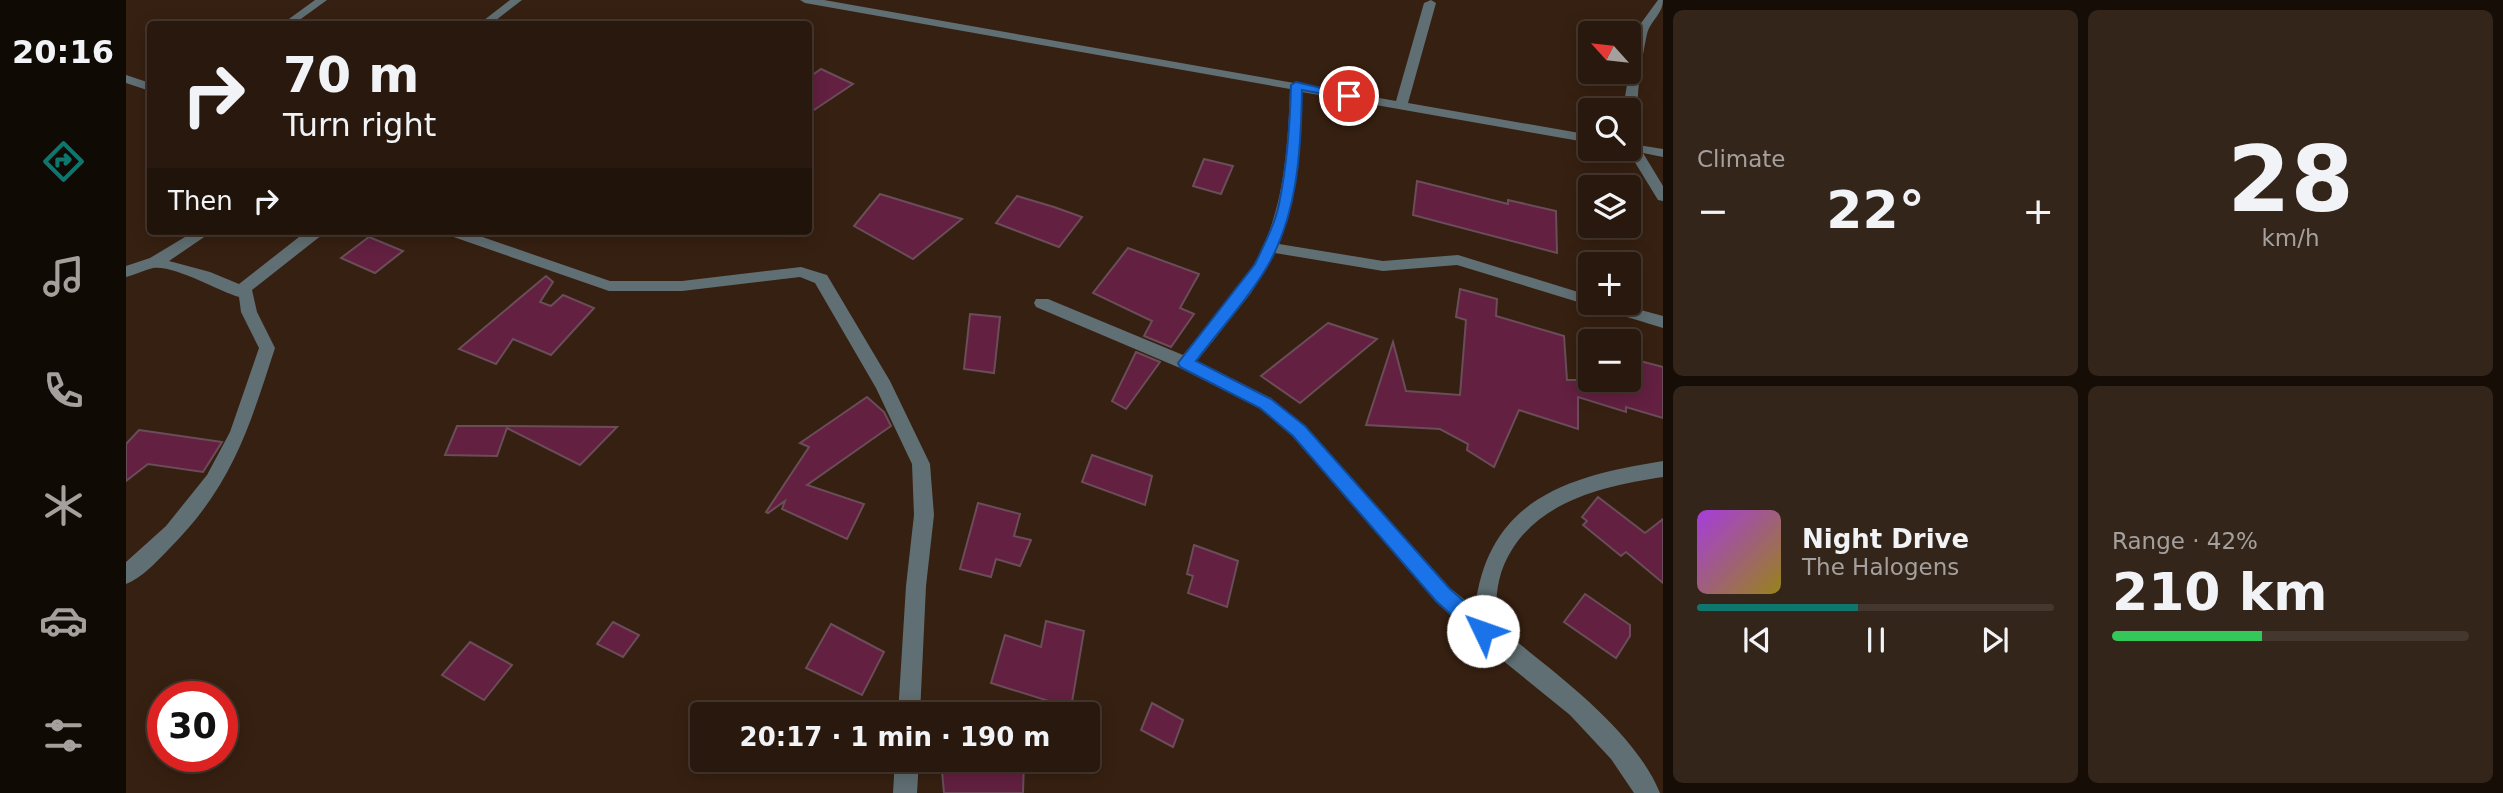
<!DOCTYPE html>
<html lang="en">
<head>
<meta charset="utf-8">
<style>
	:root { --surface:#28180d; --page:#34251b; --text:#f1f3f6; --muted:#a5a09d; --line:#44372e; --accent:#0f766e }
	body { margin:0; font-family:"DejaVu Sans",sans-serif; background:var(--page); color:var(--text); height:100vh; display:flex; flex-direction:column; font-size:26px; white-space:nowrap }
	* { box-sizing:border-box; margin:0 }
	p { font-size:23px; color:var(--muted) }
	.icon { flex:none; width:38px; height:38px; fill:none; stroke:currentColor; stroke-width:2; stroke-linecap:round; stroke-linejoin:round }
	.map { position:relative; flex:1; overflow:hidden }
	.side { display:flex; flex-direction:column; gap:10px; padding:10px; background:#160d07; width:840px }
	.side>* { flex:none }
	.top-card { position:absolute; left:21px; top:21px; width:665px; height:214px; border-radius:7px; box-shadow:0 4px 18px #0003,0 0 0 2px var(--line); background:#28180d; color:var(--text); overflow:hidden }
	.needle { width:46px; rotate:297deg }
	.fabs { position:absolute; left:1452px; top:21px; display:grid; gap:14px }
	.fabs a { display:grid; place-items:center; width:63px; height:63px; border-radius:7px; background:var(--surface); box-shadow:0 4px 18px #0003,0 0 0 2px var(--line); font-size:35px }
	.speed { position:absolute; left:21px; top:681px; display:flex; gap:14px; font-size:35px; font-weight:700; text-align:center }
	.speed>* { display:grid; place-content:center; width:91px; height:91px; border-radius:50%; background:var(--surface); box-shadow:0 4px 18px #0003,0 0 0 2px var(--line); line-height:1 }
	.speed .limit { border:10px solid #d22; background:#fff; color:#111 }
	.pin { position:absolute; display:grid; place-items:center; width:60px; height:60px; color:#fff; margin:-30px; border:4px solid #fff; border-radius:50%; box-shadow:0 2px 7px #0007 }
	.me { position:absolute; width:77px; margin:-38px; rotate:312deg; stroke-linejoin:round; filter:drop-shadow(0 0 5px #0008) }
	.turn { display:flex; align-items:center; gap:24px; height:147px; padding:0 21px; font-size:32px }
	.turn .icon { width:91px; height:91px; stroke-width:2.5 }
	.turn b { display:block; font-size:49px; line-height:60px }
	.then { display:flex; align-items:center; height:66px; padding:0 21px; background:#0003; gap:14px; font-size:26px }
	.big { font-size:52px; font-weight:600; line-height:1.1 }
	.side .tile { flex:1; display:flex; flex-direction:column; justify-content:center; gap:10px; min-width:0; padding:0 24px; border-radius:10px; background:var(--page) }
	.side .dial { align-items:center; gap:0 }
	.dial b { font-size:91px; line-height:1 }
	.song { display:flex; align-items:center; gap:21px }
	.cover { width:84px; height:84px; border-radius:10px; background:linear-gradient(135deg,hsl(280 70% 55%),hsl(50 70% 35%)) }
	.played { height:7px; border-radius:4px; background:linear-gradient(90deg,var(--accent) 45%,var(--line) 45%) }
	.keys { display:flex; justify-content:space-around; direction:ltr }
	.heat { display:flex; justify-content:space-between; align-items:center; font-size:38px; direction:ltr }
	.charge { height:10px; border-radius:5px; background:linear-gradient(90deg,#34c759 42%,var(--line) 0) }
	.side .tiles { flex:1; display:grid; gap:10px; grid-template-columns:repeat(2,1fr) }
	.trip { position:absolute; left:564px; top:702px; width:410px; height:70px; border-radius:7px; background:var(--surface); box-shadow:0 4px 18px #0003,0 0 0 2px var(--line); font-weight:600; line-height:70px; text-align:center }
	main { display:flex; flex:1; min-height:0 }
	.tab-bar { display:flex; flex-direction:column; width:126px; justify-content:space-around; align-items:center; background:#100a05; color:var(--muted) }
	.tab-bar .icon { width:49px; height:49px }
	.tab-bar .selected { color:var(--accent) }
	.tab-bar b { font-size:32px; color:var(--text) }
	.map>svg:first-child { display:block }
</style>
</head>
<body>
<main>
<nav class="tab-bar">
<b>20:16</b>
<svg class="icon selected" aria-label="directions" viewBox="0 0 24 24"><path d="M12 3l9 9-9 9-9-9zM9 14v-3h6M13 9l2 2-2 2"/></svg>
<svg class="icon" aria-label="music" viewBox="0 0 24 24"><path d="M9 18V5l10-2v13"/><circle cx="6" cy="18" r="3"/><circle cx="16" cy="16" r="3"/></svg>
<svg class="icon" aria-label="phone" viewBox="0 0 24 24"><path d="M5 4h4l2 5-3 2q2 4 5 5l2-3 5 2v4C11 20 4 13 5 4z"/></svg>
<svg class="icon" aria-label="climate" viewBox="0 0 24 24"><path d="M12 3v18M4 7l16 10M4 17L20 7"/></svg>
<svg class="icon" aria-label="car" viewBox="0 0 24 24"><path d="M5 17H2v-5l4-1 3-4h7l3 4 3 1v5h-3M9 17h6M6 11h13"/><circle cx="7" cy="17" r="2"/><circle cx="17" cy="17" r="2"/></svg>
<svg class="icon" aria-label="filters" viewBox="0 0 24 24"><path d="M4 7h16M4 17h16"/><circle cx="9" cy="7" r="2"/><circle cx="15" cy="17" r="2"/></svg>
</nav>
<div class="map">
<svg width="1537" height="793" viewBox="0 0 1537 793">
	<rect width="100%" height="100%" fill="#362011"/>
	<g fill="#632041" stroke="#6a4d59" stroke-width="2">
		<path d="M695 69 727 84 682 114V78Z"/>
		<path d="M1078 159 1107 166 1095 194 1067 186Z"/>
		<path d="M1291 181 1382 204V200L1430 211 1431 253 1287 215Z"/>
		<path d="M754 194 836 219 787 259 728 226Z"/>
		<path d="M891 196 928 207 956 217 933 247 870 223Z"/>
		<path d="M243 237 277 251 249 273 215 258Z"/>
		<path d="M1002 248 1073 274 1054 308 1068 314 1045 347 1018 336 1026 321 967 293Z"/>
		<path d="M1455 253 1508 263 1516 299 1503 296V264H1465V285L1455 283Z"/>
		<path d="M420 276 427 282 414 302 425 306 437 295 468 308 425 355 387 339 370 364 333 349Z"/>
		<path d="M1334 289 1371 299 1370 316 1438 336 1441 380H1503V358L1537 367V418L1500 407V412L1452 397V429L1393 410 1368 467 1341 450 1342 444 1314 429 1240 425 1267 342 1280 391 1334 395 1340 320 1330 317Z"/>
		<path d="M844 314 874 317 868 373 838 369Z"/>
		<path d="M1202 323 1251 339 1174 403 1135 376Z"/>
		<path d="M1010 352 1034 362 1000 409 986 401Z"/>
		<path d="M741 397 758 412 765 426 681 485 738 504 721 539 656 509 659 501 642 513 640 512 683 447 674 443Z"/>
		<path d="M331 426H378L491 427 454 465 381 428 371 456 319 455Z"/>
		<path d="M13 430 96 442 77 472 22 464 0 481V444Z"/>
		<path d="M966 455 1026 476 1019 505 956 482Z"/>
		<path d="M1472 497 1519 533 1537 519V583L1500 552 1495 556 1457 525 1461 521 1456 517Z"/>
		<path d="M852 503 894 514 888 536 905 540 894 566 870 559 865 577 834 569Z"/>
		<path d="M1068 545 1112 561 1101 607 1062 593 1067 576 1061 574Z"/>
		<path d="M1459 594 1504 625V636L1490 658 1438 622Z"/>
		<path d="M920 621 958 631 945 708 865 683 879 635 915 647Z"/>
		<path d="M487 622 513 635 497 657 471 644Z"/>
		<path d="M705 624 758 652 736 695 680 668Z"/>
		<path d="M344 642 386 665 358 700 316 675Z"/>
		<path d="M1026 703 1057 720 1047 747 1015 730Z"/>
		<path d="M815 704 844 705 845 714H815Z"/>
		<path d="M815 760H898L897 793H818Z"/>
	</g>
	<g fill="none" stroke-linecap="round" stroke-linejoin="round">
		<g fill="#606f73" fill-rule="evenodd">
			<path d="M189 0H201L168 24H156Z"/>
			<path d="M384 0H396L365 24H353Z"/>
			<path d="M674 0H698L1270 101 1298 3 1305 0 1310 3 1282 103 1465 135V143L1176 92 1170 177 1153 244 1257 261 1332 255 1465 296V303H1489L1537 316V328L1331 265 1257 271 1149 253 1125 293 1071 361 1145 398 1179 426 1324 588 1349 608C1362 499 1442 476 1537 461V477C1476 486 1405 502 1378 565 1370 583 1370 605 1369 624 1423 669 1507 727 1534 793H1508L1485 759 1444 715 1349 638 1310 602 1167 436 1133 408 1054 368 910 307 908 303 910 299H922L1057 355C1080 326 1108 299 1127 266 1158 214 1162 149 1164 89L679 3Z"/>
			<path d="M1532 0H1537C1537 14 1524 21 1521 34 1513 71 1509 107 1512 145L1537 149V157L1517 153 1537 186V201L1532 200 1502 151 1498 149H1503V110L1497 109 1510 30Z"/>
			<path d="M0 75 24 83V91L0 83Z"/>
			<path d="M69 231H87L43 261 84 272 113 284 173 237 183 231H201L126 290 131 312 149 348C122 431 106 486 42 550 30 562 16 578 0 584V562L40 526 81 475 104 432 133 348 115 312 113 297C92 291 49 265 27 268 18 270 9 275 0 277V266L24 258Z"/>
			<path d="M317 231H339L484 281H556L675 267 701 275 764 381 804 464 808 515 800 586 794 714H772L780 586 788 515 786 464 750 388 689 283 674 277 556 291H483L319 234Z"/>
			<path d="M769 760H793L791 793H767Z"/>
		</g>
	</g>
	<path fill="#1a73e8" stroke="#114b97" stroke-width="2" d="M1170 82 1229 96 1223 99 1176 90C1175 149 1172 214 1141 267 1122 300 1093 330 1070 361L1145 399 1179 426 1324 589 1364 624 1367 631 1364 637 1357 640 1350 637 1310 601 1167 436 1134 408 1054 367 1052 363 1129 264C1138 245 1149 224 1153 204 1161 165 1164 124 1165 85Z"/>
</svg>
<div class="fabs">
<a><svg class="needle" viewBox="-14 -14 28 28"><path d="M0-13l5 13h-10z" fill="#e53935"/><path d="M0 13l5-13h-10z" fill="#a5a09d"/></svg></a>
<a><svg class="icon" aria-label="search" viewBox="0 0 24 24"><circle cx="10" cy="10" r="6"/><path d="M15 15l6 6"/></svg></a>
<a><svg class="icon" aria-label="layers" viewBox="0 0 24 24"><path d="M12 4l9 5-9 5-9-5zM3 14l9 5 9-5"/></svg></a>
<a>+</a>
<a>−</a>
</div>
<div class="speed"><div class="limit">30</div></div>
<div class="pin" style="left:1223px;top:96px;background:#d93025"><svg class="icon" aria-label="arrive" viewBox="0 0 24 24"><path d="M6 21V4h12l-3 4 3 4H6"/></svg></div>
<svg class="me" style="left:1357px;top:631px" viewBox="-20 -20 40 40"><circle r="19" fill="#fff"/><path d="M0-13L10 11 0 6-10 11z" fill="#1a73e8"/></svg>
<div class="trip">20:17 · 1 min · 190 m</div>
<div class="top-card">
<div class="turn"><svg class="icon" aria-label="right" viewBox="0 0 24 24"><path d="M7 20v-9h11M14 6l5 5-5 5"/></svg><div><b>70 m</b>Turn right</div></div>
<div class="then">Then<svg class="icon" aria-label="right" viewBox="0 0 24 24"><path d="M7 20v-9h11M14 6l5 5-5 5"/></svg></div>
</div>
</div>
<section class="side">
<div class="tiles">
<div class="tile"><p>Climate</p>
<div class="heat"><a>−</a><b class="big">22°</b><a>+</a></div>
</div>
<div class="tile dial"><b>28</b><p>km/h</p></div>
<div class="tile">
<div class="song"><i class="cover"></i><div><b>Night Drive</b><p>The Halogens</p></div></div>
<div class="played"></div>
<div class="keys"><svg class="icon" aria-label="previous" viewBox="0 0 24 24"><path d="M18 5L8 12l10 7zM5 5v14"/></svg><svg class="icon" aria-label="pause" viewBox="0 0 24 24"><path d="M8 5v14M16 5v14"/></svg><svg class="icon" aria-label="next" viewBox="0 0 24 24"><path d="M6 5l10 7-10 7zM19 5v14"/></svg></div>
</div>
<div class="tile"><p>Range · 42%</p><b class="big">210 km</b><div class="charge"></div></div>
</div>
</section>
</main>
</body>
</html>
